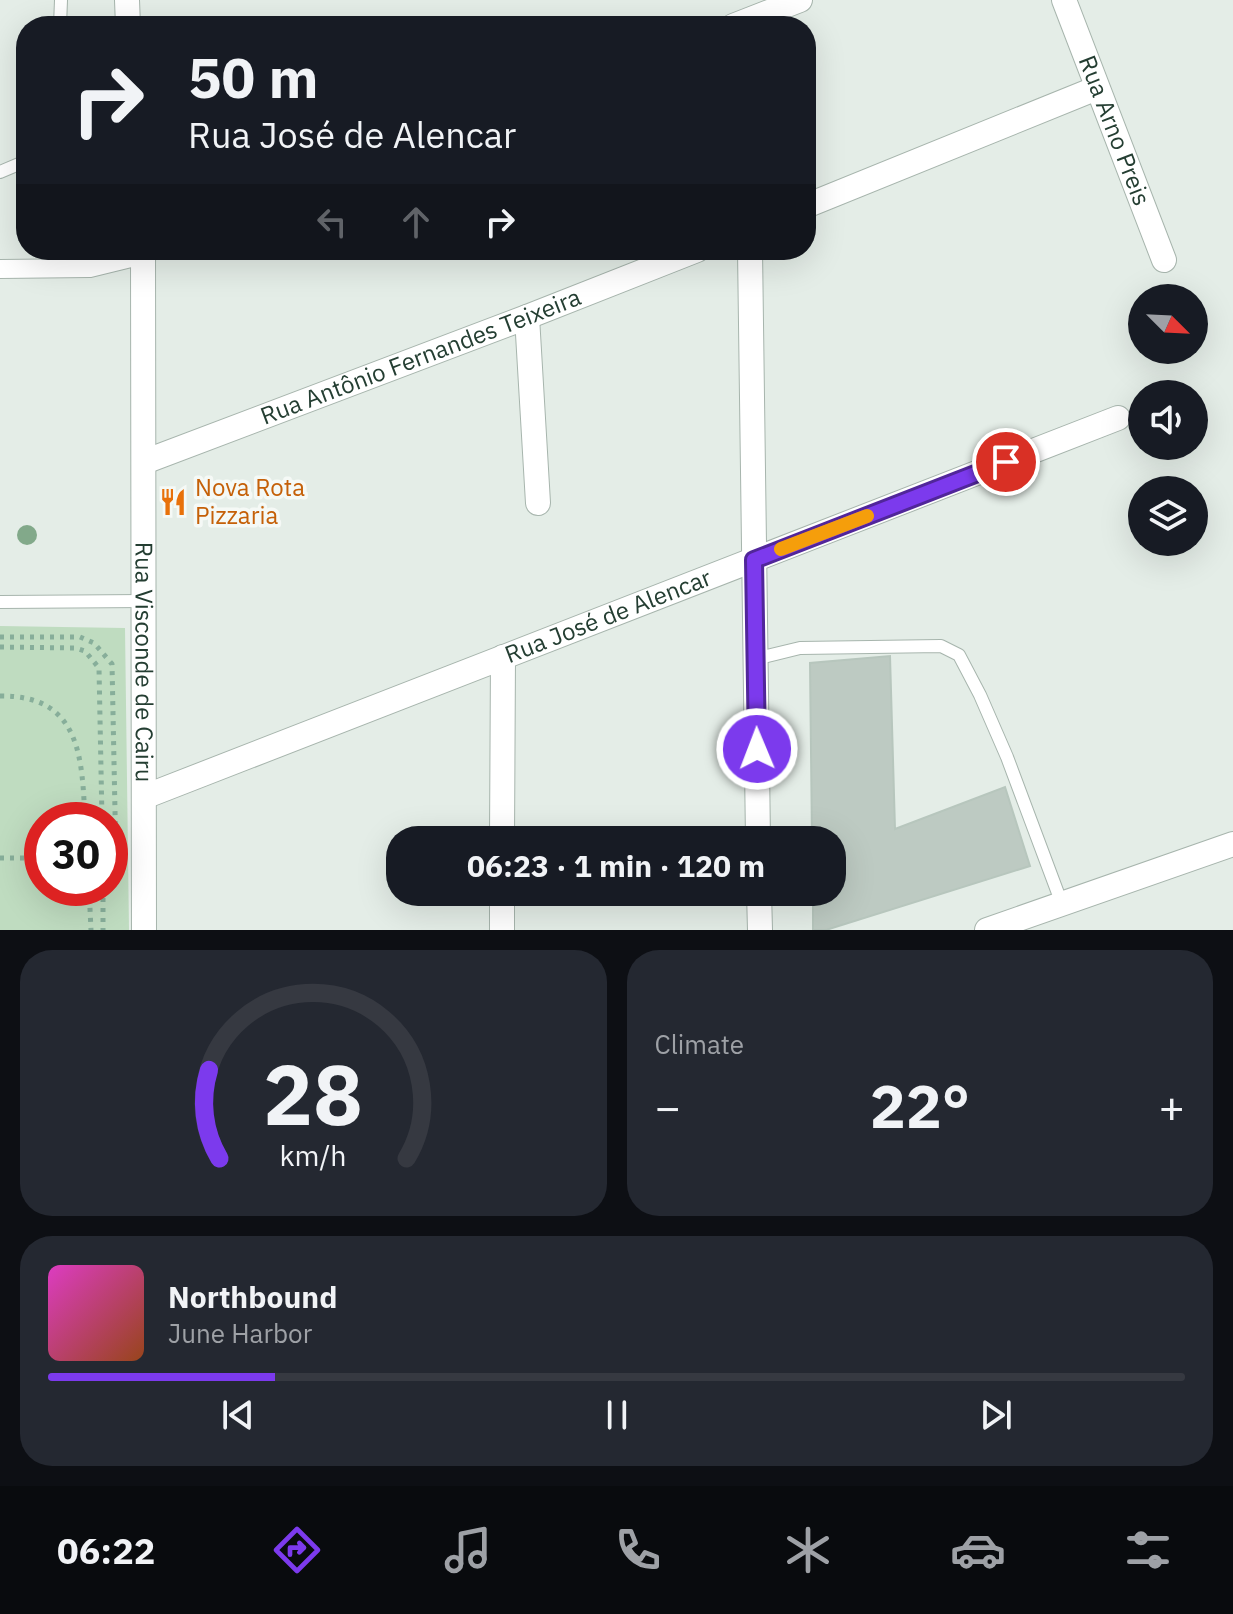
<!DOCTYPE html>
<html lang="en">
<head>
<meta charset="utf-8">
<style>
	:root { --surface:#171b24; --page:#242831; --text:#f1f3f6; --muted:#9ea1a6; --line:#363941; --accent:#7c3aed }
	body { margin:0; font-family:"IBM Plex Sans",sans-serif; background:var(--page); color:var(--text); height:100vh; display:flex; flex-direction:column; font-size:30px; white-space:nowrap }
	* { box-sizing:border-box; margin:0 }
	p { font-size:26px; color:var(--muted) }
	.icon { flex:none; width:44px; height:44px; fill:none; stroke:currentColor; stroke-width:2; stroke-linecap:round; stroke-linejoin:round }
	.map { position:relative; height:930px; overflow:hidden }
	.drawer { display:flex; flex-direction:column; gap:20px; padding:20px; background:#0d0f14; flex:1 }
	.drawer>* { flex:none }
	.guide { position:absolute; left:16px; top:16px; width:800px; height:244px; border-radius:32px; box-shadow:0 8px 32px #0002; background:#171b24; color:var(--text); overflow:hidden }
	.needle { width:52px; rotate:114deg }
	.buttons { position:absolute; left:1128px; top:284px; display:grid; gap:16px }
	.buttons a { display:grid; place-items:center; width:80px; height:80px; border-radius:50%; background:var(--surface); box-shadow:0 8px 32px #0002; font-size:40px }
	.speed { position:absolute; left:24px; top:802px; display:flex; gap:16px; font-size:40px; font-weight:700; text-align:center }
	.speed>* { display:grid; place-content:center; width:104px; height:104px; border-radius:50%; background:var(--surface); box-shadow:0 8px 32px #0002; line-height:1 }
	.speed .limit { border:12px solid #d22; background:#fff; color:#111 }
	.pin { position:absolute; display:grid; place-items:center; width:68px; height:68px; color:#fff; margin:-34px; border:4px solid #fff; border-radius:50%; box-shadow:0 2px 8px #0007 }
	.me { position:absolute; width:88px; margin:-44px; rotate:359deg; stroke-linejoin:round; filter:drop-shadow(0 0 6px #0008) }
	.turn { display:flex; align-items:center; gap:28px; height:168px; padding:0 40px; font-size:36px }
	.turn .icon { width:104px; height:104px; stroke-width:2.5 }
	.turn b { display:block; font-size:56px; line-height:68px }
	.lanes { display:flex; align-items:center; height:76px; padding:0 40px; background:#0003; justify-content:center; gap:40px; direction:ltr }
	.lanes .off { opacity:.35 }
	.big { font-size:60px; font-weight:800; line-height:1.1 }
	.drawer .tile { flex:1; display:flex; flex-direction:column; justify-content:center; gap:12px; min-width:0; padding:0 28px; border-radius:32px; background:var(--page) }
	.drawer .dial { align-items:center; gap:0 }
	.dial svg { height:208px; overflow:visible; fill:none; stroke:var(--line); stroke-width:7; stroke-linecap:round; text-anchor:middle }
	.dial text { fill:var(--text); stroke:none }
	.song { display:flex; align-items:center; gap:24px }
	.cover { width:96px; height:96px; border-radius:12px; background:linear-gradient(135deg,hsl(310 70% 55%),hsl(20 70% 35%)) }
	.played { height:8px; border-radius:4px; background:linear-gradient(90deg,var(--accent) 20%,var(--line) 20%) }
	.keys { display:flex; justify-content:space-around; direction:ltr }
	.heat { display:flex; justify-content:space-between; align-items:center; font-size:44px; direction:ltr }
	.drawer .tiles { flex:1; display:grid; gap:20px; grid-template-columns:1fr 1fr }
	.tile:last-child { grid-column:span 2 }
	.trip { position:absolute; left:386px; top:826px; width:460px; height:80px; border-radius:32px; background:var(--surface); box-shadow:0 8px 32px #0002; font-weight:800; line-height:80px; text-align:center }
	.tabs { display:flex; height:128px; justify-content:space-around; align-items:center; background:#090b0e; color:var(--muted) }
	.tabs .icon { width:56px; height:56px }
	.tabs .selected { color:var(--accent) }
	.tabs b { font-size:36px; color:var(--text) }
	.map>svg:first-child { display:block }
</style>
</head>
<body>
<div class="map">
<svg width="1233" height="930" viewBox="0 0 1233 930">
	<rect width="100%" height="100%" fill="#e4ede7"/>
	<path fill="#bfdcc0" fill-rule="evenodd" d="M0 626 125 628 129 930H0ZM42 820H110V888H42Z"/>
	<path fill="#bdcac2" stroke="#b7c6bd" stroke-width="2" d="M890 656 895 829 1005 787 1030 866 826 930H813V892H832V840H812L810 663Z"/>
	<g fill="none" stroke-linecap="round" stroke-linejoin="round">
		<g stroke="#a7b5ad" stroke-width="14">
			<g id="service">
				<path d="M60 26 61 0"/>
				<path d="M0 172 26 161"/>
				<path d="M0 602 145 601"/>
				<path d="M755 659 800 648 941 646 959 655 980 695 1007 757 1062 904"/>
			</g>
		</g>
		<g stroke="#a7b5ad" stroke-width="20">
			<path id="pedestrian" d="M0 269 90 268 143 255"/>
		</g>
		<g stroke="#a7b5ad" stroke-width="26">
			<g id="minor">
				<path id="s1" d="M1064 0 1164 260"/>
				<path d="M733 26 800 0"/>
				<path d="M806 206 1097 88"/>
				<path d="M750 250 758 840"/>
				<path d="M527 317 538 503"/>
				<path id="s2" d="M144 462 527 317 697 250"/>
				<path id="s3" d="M144 797 1118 418"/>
				<path d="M502 840 503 657"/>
				<path d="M759 892 760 930"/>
				<path d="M502 930V892"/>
				<path d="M987 930 1233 844"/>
			</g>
		</g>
		<g stroke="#a7b5ad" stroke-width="26">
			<g id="tertiary">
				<path d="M127 0 128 26"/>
				<path id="s4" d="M143 250 144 930"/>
			</g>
		</g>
		<g stroke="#87ae9a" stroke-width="5" stroke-dasharray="4 6" stroke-linecap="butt">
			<path d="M0 637H80L94 643 112 664 116 860"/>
			<path d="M0 647 76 648 85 651 99 668 102 820"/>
			<path d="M0 696C81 695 82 758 85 820"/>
			<path d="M0 858H42"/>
			<path d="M89 888 91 930"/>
			<path d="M103 888V930"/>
		</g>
		<use href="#service" stroke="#fff" stroke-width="12"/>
		<use href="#pedestrian" stroke="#fff" stroke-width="18"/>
		<use href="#minor" stroke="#fff" stroke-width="24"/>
		<use href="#tertiary" stroke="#fff" stroke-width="24"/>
	</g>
	<circle fill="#82a98a" cx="27" cy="535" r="10"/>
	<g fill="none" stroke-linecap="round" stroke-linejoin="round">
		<g stroke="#51269a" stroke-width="20">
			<path id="route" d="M757 749 754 560 1006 462"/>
		</g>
		<use href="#route" stroke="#7c3aed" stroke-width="14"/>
		<path stroke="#f59e0b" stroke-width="14" d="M781 549 867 516"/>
	</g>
	<defs>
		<g id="restaurant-bare" transform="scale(2.16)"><path d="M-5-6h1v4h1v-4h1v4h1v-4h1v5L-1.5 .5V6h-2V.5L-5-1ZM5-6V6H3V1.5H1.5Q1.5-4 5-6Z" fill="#e8710a" stroke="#f5f9f6" stroke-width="2.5" paint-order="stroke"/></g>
	</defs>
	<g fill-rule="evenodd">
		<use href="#restaurant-bare" x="173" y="502"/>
	</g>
	<g text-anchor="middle" stroke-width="7" stroke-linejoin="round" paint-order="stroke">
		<g font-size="24" fill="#243e32" stroke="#f5f9f6">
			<text dy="8" stroke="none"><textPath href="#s1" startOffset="140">Rua Arno Preis</textPath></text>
			<text dy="8" stroke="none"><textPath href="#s2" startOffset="296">Rua Antônio Fernandes Teixeira</textPath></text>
			<text dy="8" stroke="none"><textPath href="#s3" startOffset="498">Rua José de Alencar</textPath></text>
			<text dy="8" stroke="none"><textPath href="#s4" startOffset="412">Rua Visconde de Cairu</textPath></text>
		</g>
		<g font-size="24" fill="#c56008" stroke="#f5f9f6" text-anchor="start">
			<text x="195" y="496">Nova Rota<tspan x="195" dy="28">Pizzaria</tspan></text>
		</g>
	</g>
</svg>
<div class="buttons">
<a><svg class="needle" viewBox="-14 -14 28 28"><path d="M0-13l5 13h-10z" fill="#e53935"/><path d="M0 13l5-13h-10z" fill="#9ea1a6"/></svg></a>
<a><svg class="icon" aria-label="sound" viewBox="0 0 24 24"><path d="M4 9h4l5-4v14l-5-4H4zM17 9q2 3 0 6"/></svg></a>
<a><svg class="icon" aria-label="layers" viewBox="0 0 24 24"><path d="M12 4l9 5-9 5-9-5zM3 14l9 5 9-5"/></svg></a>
</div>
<div class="speed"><div class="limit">30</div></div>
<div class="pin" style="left:1006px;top:462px;background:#d93025"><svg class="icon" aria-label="arrive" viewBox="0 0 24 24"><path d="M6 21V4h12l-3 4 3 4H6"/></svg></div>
<svg class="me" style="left:757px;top:749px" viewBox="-20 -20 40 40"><circle r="17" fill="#7c3aed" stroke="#fff" stroke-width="3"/><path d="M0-11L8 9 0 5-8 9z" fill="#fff"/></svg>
<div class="trip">06:23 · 1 min · 120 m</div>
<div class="guide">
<div class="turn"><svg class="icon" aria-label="right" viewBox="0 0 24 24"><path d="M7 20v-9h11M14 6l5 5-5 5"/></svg><div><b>50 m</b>Rua José de Alencar</div></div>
<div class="lanes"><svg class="icon off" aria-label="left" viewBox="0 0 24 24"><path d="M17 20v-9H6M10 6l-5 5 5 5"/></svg><svg class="icon off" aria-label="ahead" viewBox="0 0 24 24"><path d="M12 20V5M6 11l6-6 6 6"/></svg><svg class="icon" aria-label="right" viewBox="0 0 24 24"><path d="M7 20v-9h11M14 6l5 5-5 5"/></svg></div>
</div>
</div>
<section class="drawer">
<div class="tiles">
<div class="tile dial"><svg viewBox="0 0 100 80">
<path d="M14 69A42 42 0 1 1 86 69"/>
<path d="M14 69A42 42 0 0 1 10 35" stroke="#7c3aed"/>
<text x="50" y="56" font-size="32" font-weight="700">28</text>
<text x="50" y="72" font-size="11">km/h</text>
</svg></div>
<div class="tile"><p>Climate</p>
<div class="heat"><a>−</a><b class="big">22°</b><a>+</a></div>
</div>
<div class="tile">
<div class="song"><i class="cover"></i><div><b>Northbound</b><p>June Harbor</p></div></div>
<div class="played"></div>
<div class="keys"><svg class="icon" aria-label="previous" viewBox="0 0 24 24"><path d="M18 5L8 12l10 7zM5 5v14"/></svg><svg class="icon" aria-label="pause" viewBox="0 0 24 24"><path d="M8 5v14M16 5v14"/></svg><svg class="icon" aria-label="next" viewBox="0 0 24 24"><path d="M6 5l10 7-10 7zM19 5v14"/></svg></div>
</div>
</div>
</section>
<nav class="tabs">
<b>06:22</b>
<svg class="icon selected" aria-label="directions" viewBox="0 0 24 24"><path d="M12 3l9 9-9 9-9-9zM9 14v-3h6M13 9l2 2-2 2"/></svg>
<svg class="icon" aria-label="music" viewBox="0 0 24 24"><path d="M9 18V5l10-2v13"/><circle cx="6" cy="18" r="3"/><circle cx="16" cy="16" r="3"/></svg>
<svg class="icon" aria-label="phone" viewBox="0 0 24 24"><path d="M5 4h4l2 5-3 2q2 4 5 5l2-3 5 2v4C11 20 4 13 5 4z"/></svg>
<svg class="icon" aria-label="climate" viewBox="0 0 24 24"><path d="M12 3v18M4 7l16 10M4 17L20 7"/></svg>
<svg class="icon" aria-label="car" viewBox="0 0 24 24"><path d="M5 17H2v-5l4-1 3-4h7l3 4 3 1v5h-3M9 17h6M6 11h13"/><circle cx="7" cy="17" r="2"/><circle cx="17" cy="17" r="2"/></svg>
<svg class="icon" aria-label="filters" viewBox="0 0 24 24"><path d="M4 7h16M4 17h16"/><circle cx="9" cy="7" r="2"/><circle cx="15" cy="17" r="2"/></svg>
</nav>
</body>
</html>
